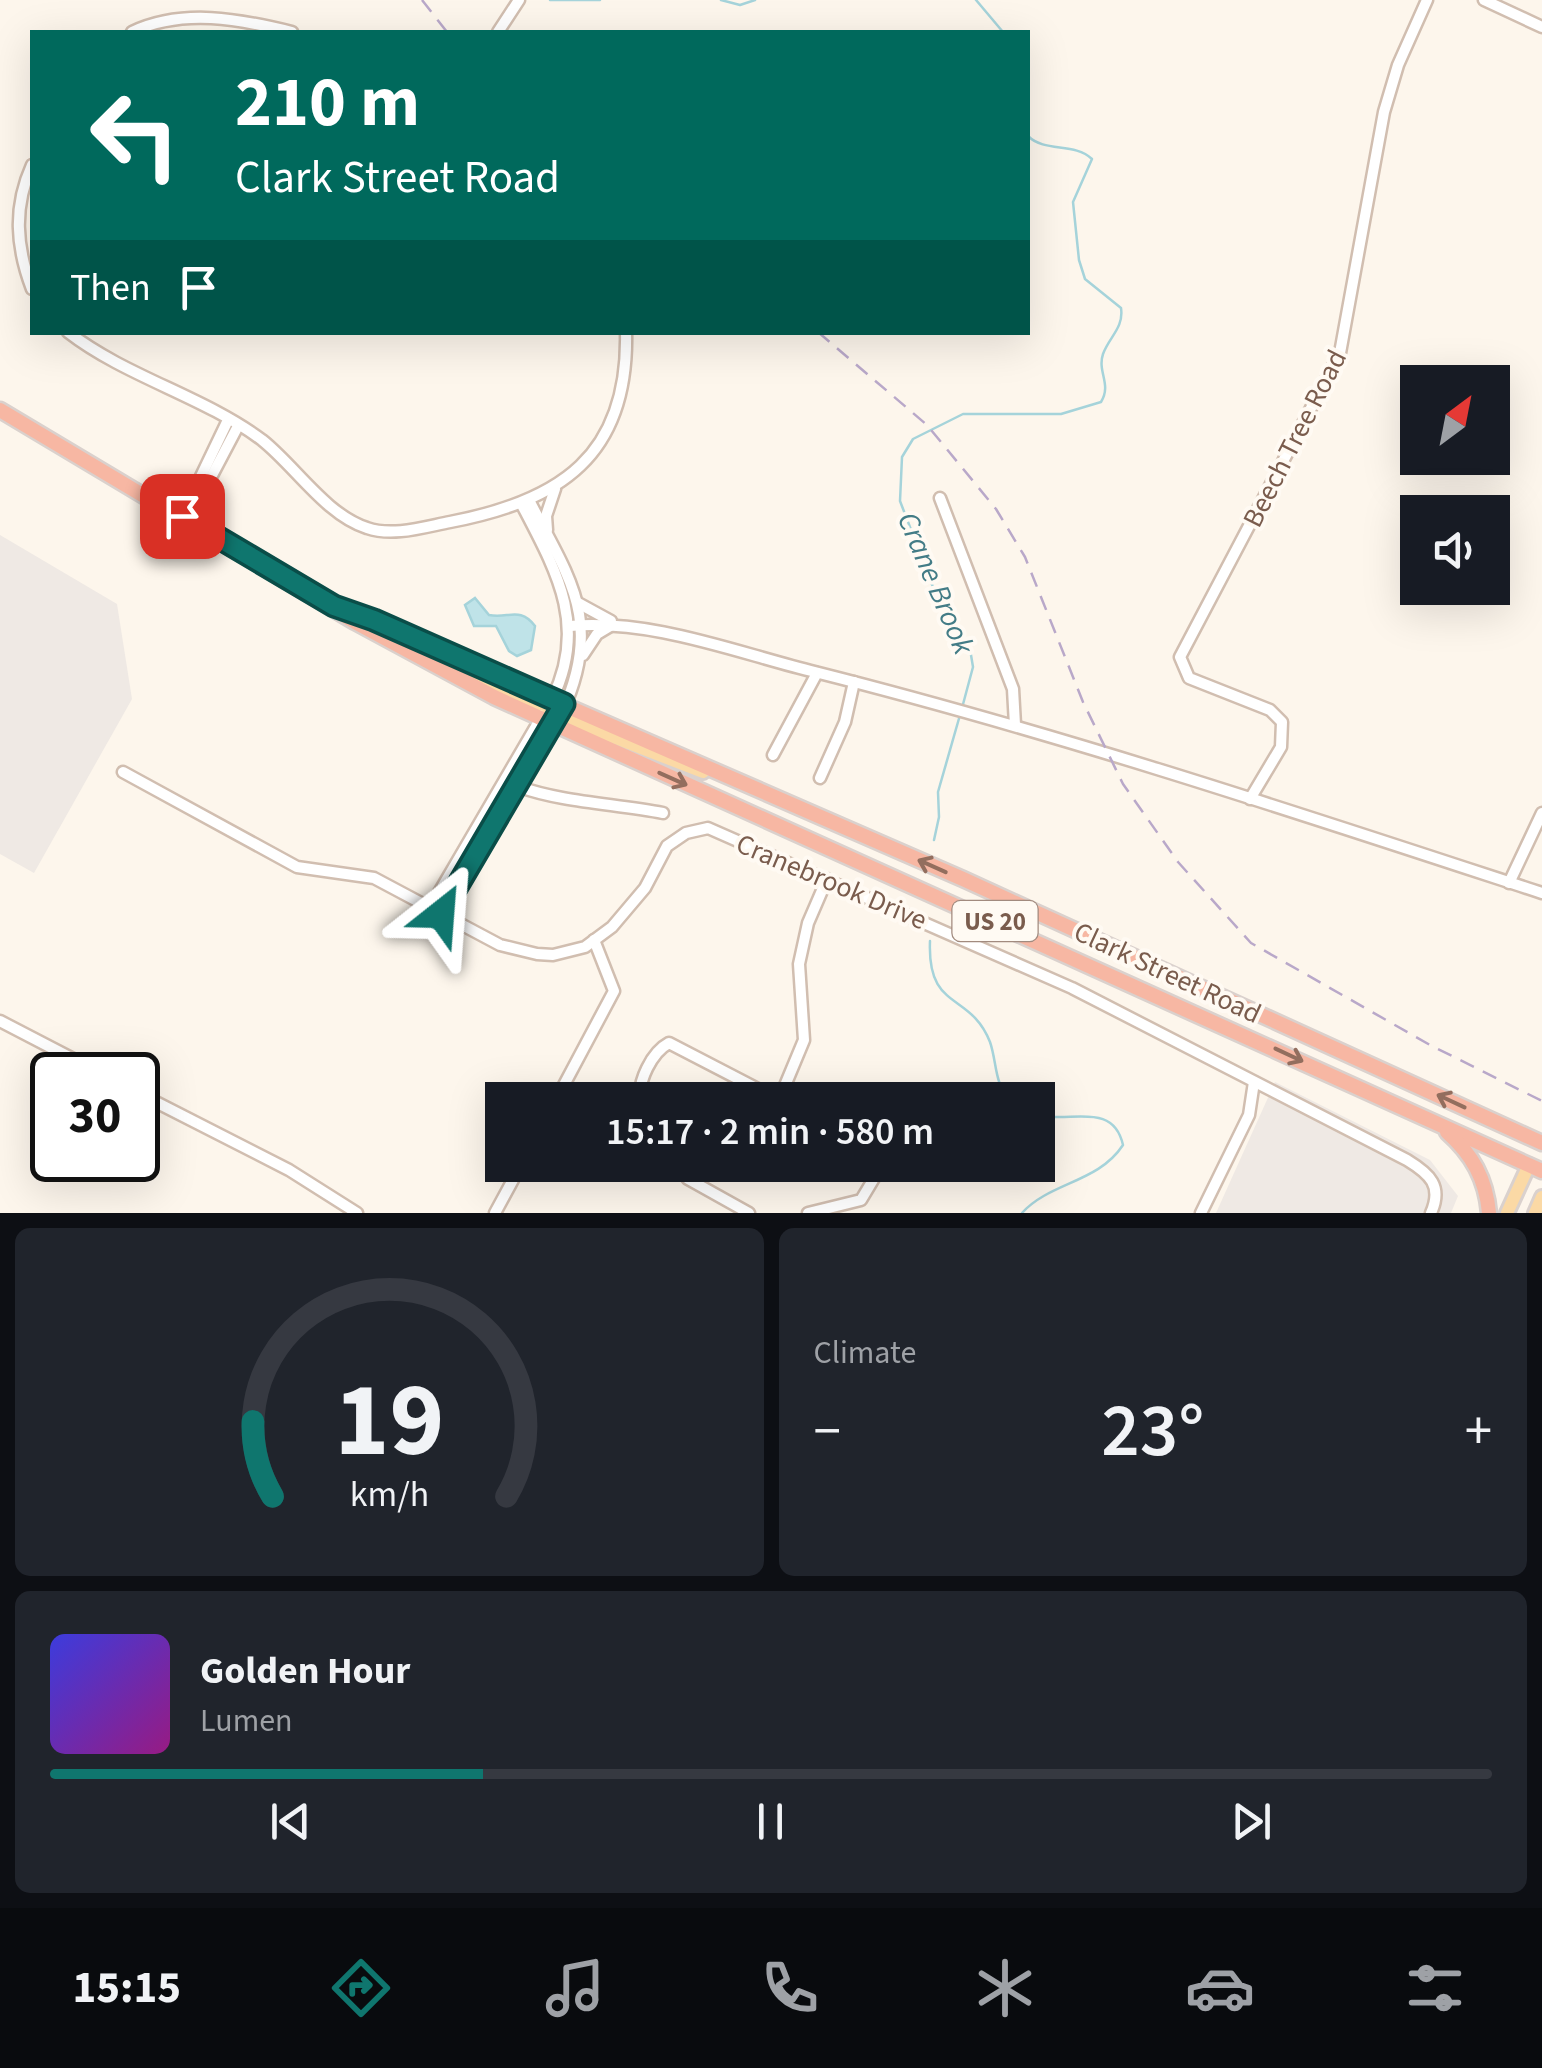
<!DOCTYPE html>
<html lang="en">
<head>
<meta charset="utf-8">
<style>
	:root { --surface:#171b24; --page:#20242c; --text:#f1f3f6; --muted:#9ea1a6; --line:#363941; --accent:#0f766e }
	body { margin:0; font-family:"Source Sans 3",sans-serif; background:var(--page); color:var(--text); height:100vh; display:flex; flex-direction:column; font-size:38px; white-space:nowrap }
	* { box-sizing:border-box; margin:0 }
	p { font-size:32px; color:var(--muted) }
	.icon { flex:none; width:55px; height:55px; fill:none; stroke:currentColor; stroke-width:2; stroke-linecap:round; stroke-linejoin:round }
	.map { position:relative; height:1213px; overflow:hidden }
	.side { display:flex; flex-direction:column; gap:15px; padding:15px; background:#0d0f14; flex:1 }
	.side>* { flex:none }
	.guide { position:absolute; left:30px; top:30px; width:1000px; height:305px; border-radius:0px; box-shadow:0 10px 40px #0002; background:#00695c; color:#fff; overflow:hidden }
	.needle { width:65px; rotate:32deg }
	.buttons { position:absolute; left:1400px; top:365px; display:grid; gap:20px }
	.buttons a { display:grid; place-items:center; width:110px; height:110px; border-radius:0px; background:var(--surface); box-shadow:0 10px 40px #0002; font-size:50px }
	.speed { position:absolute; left:30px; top:1052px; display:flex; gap:20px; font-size:50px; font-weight:700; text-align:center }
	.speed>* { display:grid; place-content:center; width:130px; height:130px; border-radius:50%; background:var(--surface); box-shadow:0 10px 40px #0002; line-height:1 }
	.speed .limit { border:5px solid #111; border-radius:15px; background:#fff; color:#111 }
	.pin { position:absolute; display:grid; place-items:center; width:85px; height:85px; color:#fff; margin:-42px; border-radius:20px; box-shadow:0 5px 15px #0006 }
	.me { position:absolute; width:110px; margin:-55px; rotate:28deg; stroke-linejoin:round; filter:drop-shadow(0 0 8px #0008) }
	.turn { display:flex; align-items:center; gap:35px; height:210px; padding:0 40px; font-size:45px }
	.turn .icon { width:130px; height:130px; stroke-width:2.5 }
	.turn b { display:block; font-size:70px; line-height:85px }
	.then { display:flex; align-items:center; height:95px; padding:0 40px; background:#0003; gap:20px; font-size:38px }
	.big { font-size:75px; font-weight:600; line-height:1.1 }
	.side .tile { flex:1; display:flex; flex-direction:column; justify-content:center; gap:15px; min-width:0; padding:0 35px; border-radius:15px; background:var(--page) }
	.side .dial { align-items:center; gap:0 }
	.dial svg { height:260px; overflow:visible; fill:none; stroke:var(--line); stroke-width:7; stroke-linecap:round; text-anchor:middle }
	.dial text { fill:var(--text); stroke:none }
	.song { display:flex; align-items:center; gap:30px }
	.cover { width:120px; height:120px; border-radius:15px; background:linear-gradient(135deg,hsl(240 70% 55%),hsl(310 70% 35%)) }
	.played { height:10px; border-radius:5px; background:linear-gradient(90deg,var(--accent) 30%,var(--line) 30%) }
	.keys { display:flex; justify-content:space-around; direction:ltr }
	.heat { display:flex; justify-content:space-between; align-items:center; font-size:55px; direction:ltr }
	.side .tiles { flex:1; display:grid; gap:15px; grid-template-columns:1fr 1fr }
	.tile:last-child { grid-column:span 2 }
	.trip { position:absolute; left:485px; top:1082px; width:570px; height:100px; border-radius:0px; background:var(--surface); box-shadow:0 10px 40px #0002; font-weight:600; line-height:100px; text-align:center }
	.dock { display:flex; height:160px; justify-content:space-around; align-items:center; background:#090b0e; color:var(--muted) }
	.dock .icon { width:70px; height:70px }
	.dock .current { color:var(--accent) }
	.dock b { font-size:45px; color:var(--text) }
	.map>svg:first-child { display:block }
</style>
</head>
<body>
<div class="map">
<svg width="1542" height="1213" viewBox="0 0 1542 1213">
	<rect width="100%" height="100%" fill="#fdf6ec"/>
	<g fill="#efe9e4">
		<path d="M0 535 117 604 132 699 34 873 0 854Z"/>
		<path d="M1275 1082 1430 1160 1458 1196 1451 1213H1216Z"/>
	</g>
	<path fill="#bfe3e8" stroke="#a5d3da" stroke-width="2.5" d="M475 598 489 615C508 619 520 606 535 626L531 650 517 656 509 651 496 626H474L465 605Z"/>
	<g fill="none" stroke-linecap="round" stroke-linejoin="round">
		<g stroke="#a5d3da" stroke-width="2.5">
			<path d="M550 0H600"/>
			<path d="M721 0 740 5 755 0"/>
			<path d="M976 0 1003 32"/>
			<path d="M962 708 973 667 971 655 941 608 900 501 902 457 913 439 963 414H1061L1101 402C1112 384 1097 372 1103 354 1109 337 1124 328 1121 308L1085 279 1079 260 1073 202 1092 159C1074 142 1045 153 1028 136"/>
			<path d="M934 840 939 817 938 792 960 715"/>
			<path d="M930 941C927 1012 970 991 990 1042 997 1062 994 1084 1010 1100"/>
			<path d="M1022 1213C1050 1182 1098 1183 1123 1145 1113 1100 1068 1124 1038 1115"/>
		</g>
		<g stroke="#d1beb0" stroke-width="15">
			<g id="minor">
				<path d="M1484 0 1542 27"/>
				<path d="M132 32C183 8 239 19 292 32"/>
				<path d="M498 32 519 0"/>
				<path d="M32 165C13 207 16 247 32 289"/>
				<path d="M68 332C126 377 203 396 262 440 295 466 326 515 367 528 393 537 424 527 450 522 560 501 629 456 626 332"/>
				<path d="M940 498 1013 689 1015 725"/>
				<path d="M183 514 228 420"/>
				<path d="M182 516 198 502 238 426"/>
				<path d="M547 530 546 516 555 489"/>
				<path d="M578 603 611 621"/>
				<path d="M570 626C653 619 734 652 815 672 1061 734 1301 814 1542 893"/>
				<path d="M583 655 597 634 612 625"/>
				<path d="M773 755 817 673"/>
				<path d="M123 772 297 867 374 878 500 945 537 954 553 955 585 947 612 927 645 888 667 846 686 833 708 828 1072 988 1407 1160C1430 1174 1443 1186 1431 1213"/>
				<path d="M820 778 845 722 854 682"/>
				<path d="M520 787C561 802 617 804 663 813"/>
				<path d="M1250 799 1281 747 1282 722 1270 710 1189 678 1180 657 1340 353 1384 112 1398 65 1427 0"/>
				<path d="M1509 883 1542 813"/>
				<path d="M430 908 552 699C588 626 557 572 522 505"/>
				<path d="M441 914C455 887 468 858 485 833 527 770 593 695 579 614 573 576 547 536 530 502"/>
				<path d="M0 1021 104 1075"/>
				<path d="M138 1093 289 1170 357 1213"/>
				<path d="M556 1100 614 991 594 940"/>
				<path d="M641 1100C637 1082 652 1052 669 1043L779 1100"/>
				<path d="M779 1100 804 1040 799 964 808 923 827 879"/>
				<path d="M677 1165 688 1179 749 1213"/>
				<path d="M495 1213 521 1165"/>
				<path d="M808 1213 861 1200 882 1165"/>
				<path d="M1201 1213 1249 1115 1254 1082"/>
			</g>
		</g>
		<g stroke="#dad1cd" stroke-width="18">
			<g id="major">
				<path d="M446 668C482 676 526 713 563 704"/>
				<path d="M540 719 550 714 569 720 703 772"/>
				<path d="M1507 1213 1529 1165"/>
				<path d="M1535 1213 1542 1197"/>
			</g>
		</g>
		<g stroke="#dad1cd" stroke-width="19">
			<g id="highway">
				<path d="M0 410 355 622 494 697 1542 1171"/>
				<path d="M344 609 963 879 1542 1143"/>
				<path d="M1447 1132C1472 1154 1486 1179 1489 1213"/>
			</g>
		</g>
		<use href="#minor" stroke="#fff" stroke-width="10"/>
		<use href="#major" stroke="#fbd9a5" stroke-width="12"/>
		<use href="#highway" stroke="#f7b7a3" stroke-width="14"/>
		<g stroke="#b9a8c9" stroke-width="2.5" stroke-dasharray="15 10" stroke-linecap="butt">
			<path d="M422 0 447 32"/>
			<path d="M818 332 927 425 996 509 1025 557 1083 702 1123 784 1178 862 1251 943 1430 1045 1542 1101"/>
		</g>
	</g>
	<defs><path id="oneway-shaft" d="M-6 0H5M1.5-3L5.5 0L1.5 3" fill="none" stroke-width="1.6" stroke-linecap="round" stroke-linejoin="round" transform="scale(2.5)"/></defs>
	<g stroke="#936e5e">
		<use href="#oneway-shaft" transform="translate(673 779) rotate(24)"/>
		<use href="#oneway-shaft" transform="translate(932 866) rotate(-156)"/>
		<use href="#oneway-shaft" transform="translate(1289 1055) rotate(25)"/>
		<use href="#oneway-shaft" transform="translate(1451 1101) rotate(-155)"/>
	</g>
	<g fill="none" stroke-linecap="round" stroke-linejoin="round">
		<g stroke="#0a4d48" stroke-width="25">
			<path id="route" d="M182 516 334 606 374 620 564 704 441 914"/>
		</g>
		<use href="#route" stroke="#0f766e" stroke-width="18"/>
	</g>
	<g text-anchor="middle" stroke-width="8" stroke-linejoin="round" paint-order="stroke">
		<rect fill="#fffaf3" stroke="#a28b7f" stroke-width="2.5" x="952.5" y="901" width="85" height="40" rx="8"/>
		<g font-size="25" font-weight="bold" fill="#7a5c4d">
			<text x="995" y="930">US 20</text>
		</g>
		<g font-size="28" fill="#7a5c4d" stroke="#fffaf3">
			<text transform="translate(1294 438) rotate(-63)" y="10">Beech Tree Road</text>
			<text transform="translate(832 881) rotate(23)" y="10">Cranebrook Drive</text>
			<text transform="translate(1168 972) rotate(25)" y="10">Clark Street Road</text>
		</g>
		<g font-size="30" font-style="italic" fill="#437c86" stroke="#fffaf3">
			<text transform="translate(936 583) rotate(67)" y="10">Crane Brook</text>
		</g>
	</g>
</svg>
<div class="buttons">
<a><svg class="needle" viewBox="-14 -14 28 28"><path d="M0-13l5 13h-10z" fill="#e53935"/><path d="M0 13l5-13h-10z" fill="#9ea1a6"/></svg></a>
<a><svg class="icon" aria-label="sound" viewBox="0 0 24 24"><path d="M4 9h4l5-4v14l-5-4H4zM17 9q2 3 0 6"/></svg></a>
</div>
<div class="speed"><div class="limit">30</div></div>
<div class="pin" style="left:182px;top:516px;background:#d93025"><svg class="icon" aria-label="arrive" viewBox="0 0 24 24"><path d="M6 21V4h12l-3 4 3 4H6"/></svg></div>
<svg class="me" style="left:441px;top:914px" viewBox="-20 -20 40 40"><path d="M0-17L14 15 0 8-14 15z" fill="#0f766e" stroke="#fff" stroke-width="4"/></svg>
<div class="trip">15:17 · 2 min · 580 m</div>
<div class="guide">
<div class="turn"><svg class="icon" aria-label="left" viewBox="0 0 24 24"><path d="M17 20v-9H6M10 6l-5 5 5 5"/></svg><div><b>210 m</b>Clark Street Road</div></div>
<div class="then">Then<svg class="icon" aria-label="arrive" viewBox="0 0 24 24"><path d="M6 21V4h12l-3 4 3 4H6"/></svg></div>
</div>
</div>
<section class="side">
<div class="tiles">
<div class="tile dial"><svg viewBox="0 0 100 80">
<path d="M14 69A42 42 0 1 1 86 69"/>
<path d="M14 69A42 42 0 0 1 8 46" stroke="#0f766e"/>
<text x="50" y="56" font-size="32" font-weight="700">19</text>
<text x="50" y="72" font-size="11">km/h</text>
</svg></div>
<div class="tile"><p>Climate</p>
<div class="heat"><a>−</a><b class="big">23°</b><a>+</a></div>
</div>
<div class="tile">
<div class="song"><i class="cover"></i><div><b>Golden Hour</b><p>Lumen</p></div></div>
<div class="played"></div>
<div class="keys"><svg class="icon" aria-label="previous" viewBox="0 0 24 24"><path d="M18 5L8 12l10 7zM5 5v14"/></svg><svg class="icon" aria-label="pause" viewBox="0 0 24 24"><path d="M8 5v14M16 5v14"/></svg><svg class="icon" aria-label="next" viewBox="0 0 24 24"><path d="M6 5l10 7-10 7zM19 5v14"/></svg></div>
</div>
</div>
</section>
<nav class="dock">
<b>15:15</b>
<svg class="icon current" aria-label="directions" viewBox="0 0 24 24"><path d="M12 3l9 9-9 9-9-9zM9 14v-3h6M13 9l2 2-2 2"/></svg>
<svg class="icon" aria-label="music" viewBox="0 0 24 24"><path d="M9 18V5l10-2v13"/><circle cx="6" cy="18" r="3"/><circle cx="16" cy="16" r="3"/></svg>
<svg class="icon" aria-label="phone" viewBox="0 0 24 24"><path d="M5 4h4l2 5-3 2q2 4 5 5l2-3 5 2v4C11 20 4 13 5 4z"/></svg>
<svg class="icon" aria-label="climate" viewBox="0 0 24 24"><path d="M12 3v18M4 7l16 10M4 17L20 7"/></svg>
<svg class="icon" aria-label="car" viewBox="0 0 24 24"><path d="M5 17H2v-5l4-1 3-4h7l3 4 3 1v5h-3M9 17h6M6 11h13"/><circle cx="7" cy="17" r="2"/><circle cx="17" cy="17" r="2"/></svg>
<svg class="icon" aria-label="filters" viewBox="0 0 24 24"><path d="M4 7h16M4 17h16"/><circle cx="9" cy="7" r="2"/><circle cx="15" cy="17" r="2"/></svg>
</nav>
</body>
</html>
